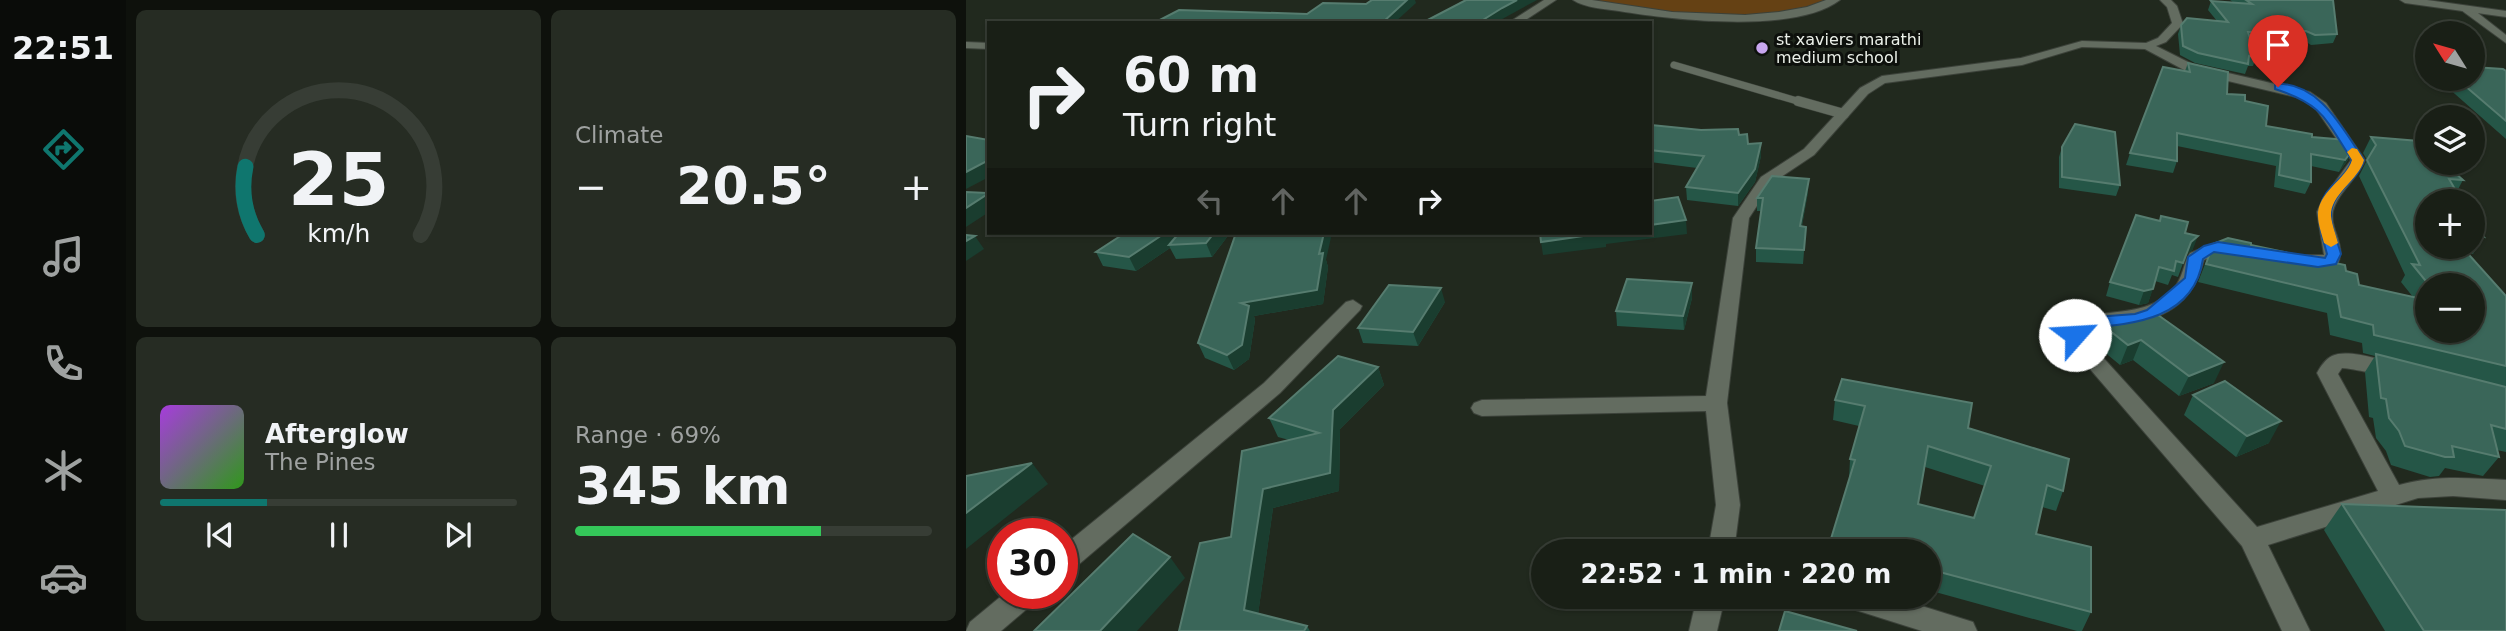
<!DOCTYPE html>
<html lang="en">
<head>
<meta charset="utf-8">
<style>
	:root { --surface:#191f16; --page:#262c23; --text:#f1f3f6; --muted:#9fa2a1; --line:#373d35; --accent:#0f766e }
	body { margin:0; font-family:"DejaVu Sans",sans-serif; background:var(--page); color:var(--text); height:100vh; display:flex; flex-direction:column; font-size:26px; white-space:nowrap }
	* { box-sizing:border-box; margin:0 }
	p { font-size:23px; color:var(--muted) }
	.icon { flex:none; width:38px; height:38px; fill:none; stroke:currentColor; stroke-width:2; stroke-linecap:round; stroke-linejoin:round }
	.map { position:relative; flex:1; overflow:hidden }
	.sheet { display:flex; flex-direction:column; gap:10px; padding:10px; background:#0e110c; width:840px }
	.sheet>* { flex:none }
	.guide { position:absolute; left:21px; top:21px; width:665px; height:214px; border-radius:0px; box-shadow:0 2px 5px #0004,0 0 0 2px var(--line); background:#191f16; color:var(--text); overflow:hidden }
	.needle { width:46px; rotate:307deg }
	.fabs { position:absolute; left:1449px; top:21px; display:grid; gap:14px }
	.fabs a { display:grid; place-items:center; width:70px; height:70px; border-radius:50%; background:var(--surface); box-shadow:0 2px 5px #0004,0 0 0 2px var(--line); font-size:35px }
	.speed { position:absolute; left:21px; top:518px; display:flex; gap:14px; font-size:35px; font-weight:700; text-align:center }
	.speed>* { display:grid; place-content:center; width:91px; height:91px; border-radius:50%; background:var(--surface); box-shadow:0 2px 5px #0004,0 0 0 2px var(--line); line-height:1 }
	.speed .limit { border:10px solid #d22; background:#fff; color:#111 }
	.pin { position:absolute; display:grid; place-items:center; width:60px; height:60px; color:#fff; margin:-72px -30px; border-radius:50% 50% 50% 0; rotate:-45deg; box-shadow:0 0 7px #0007 }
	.pin .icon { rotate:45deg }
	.me { position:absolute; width:77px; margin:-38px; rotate:64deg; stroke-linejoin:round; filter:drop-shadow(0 0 5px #0008) }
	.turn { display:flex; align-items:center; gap:24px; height:147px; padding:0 21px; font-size:32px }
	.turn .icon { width:91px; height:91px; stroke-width:2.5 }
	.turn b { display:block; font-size:49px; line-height:60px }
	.lanes { display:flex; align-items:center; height:66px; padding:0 21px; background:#0003; justify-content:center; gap:35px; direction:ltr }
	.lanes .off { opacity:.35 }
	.big { font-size:52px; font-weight:600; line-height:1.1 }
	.sheet .widget { flex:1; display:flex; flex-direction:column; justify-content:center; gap:10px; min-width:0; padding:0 24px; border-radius:10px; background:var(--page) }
	.sheet .dial { align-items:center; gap:0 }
	.dial svg { height:182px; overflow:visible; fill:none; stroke:var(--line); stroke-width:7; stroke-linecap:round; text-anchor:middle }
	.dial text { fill:var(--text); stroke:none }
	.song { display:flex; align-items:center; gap:21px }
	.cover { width:84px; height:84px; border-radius:10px; background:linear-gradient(135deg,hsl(280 70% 55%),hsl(110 70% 35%)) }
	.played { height:7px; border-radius:4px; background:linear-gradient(90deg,var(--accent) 30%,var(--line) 30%) }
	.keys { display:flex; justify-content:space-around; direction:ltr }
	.heat { display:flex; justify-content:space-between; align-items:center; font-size:38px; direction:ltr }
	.charge { height:10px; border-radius:5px; background:linear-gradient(90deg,#34c759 69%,var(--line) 0) }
	.sheet .tiles { flex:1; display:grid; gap:10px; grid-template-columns:repeat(2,1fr) }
	.trip { position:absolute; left:565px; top:539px; width:410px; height:70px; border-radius:35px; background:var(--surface); box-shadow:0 2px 5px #0004,0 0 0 2px var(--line); font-weight:600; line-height:70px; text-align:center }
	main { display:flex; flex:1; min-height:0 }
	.menu { display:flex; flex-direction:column; width:126px; justify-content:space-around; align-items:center; background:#0a0c09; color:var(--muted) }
	.menu .icon { width:49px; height:49px }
	.menu .current { color:var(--accent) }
	.menu b { font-size:32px; color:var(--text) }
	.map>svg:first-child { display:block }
</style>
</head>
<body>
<main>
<nav class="menu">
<b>22:51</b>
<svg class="icon current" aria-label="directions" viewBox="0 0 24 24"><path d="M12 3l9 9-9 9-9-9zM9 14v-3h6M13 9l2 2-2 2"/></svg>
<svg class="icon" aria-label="music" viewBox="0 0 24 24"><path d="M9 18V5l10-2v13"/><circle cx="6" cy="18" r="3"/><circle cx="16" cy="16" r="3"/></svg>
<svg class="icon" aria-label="phone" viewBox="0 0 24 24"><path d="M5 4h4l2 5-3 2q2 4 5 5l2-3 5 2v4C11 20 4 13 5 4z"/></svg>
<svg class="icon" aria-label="climate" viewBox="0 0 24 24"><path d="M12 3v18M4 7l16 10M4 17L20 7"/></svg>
<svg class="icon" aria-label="car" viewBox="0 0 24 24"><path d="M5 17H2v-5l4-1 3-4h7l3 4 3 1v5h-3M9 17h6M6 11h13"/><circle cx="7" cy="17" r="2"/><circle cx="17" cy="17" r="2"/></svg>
</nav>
<section class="sheet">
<div class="tiles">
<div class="widget dial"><svg viewBox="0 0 100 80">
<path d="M14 69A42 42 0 1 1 86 69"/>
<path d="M14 69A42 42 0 0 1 9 39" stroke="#0f766e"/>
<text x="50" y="56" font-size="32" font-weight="700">25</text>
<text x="50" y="72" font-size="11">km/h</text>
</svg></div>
<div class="widget"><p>Climate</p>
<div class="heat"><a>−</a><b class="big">20.5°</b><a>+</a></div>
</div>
<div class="widget">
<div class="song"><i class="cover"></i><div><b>Afterglow</b><p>The Pines</p></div></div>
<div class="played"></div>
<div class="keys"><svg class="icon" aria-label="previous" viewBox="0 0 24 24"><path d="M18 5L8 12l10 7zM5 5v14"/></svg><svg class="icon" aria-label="pause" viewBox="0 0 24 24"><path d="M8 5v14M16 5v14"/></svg><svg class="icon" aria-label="next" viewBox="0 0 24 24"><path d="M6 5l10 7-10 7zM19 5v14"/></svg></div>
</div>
<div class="widget"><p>Range · 69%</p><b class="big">345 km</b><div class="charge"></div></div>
</div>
</section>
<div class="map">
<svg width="1540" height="631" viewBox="0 0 1540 631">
	<rect width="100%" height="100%" fill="#21291e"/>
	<path fill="#654114" d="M618 0H865L820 18 690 11Z"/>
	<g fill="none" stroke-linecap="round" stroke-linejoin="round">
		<g stroke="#3c423a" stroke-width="8">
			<path id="service-far1" d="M708 65 838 103"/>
		</g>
		<g stroke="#3c423a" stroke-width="11">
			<path id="service" d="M832 101 878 114"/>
		</g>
		<g stroke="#3c423a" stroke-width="2">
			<g id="minor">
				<path d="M578 0H590L555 23H542Z"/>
				<path d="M1194 0H1205L1211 6 1217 24 1200 42 1190 46 1228 65 1344 92 1360 103 1399 160C1392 179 1372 192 1367 211 1363 230 1382 246 1371 265H1336L1327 260 1336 255H1358L1351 212 1358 197 1385 160 1350 109 1334 98 1220 71 1179 49 1116 47 1056 65 919 83 902 94 848 155 806 183 783 218 761 403 774 505 768 551H742L750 505 740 411 516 416 508 413 505 408 508 403 516 400 740 396 767 218 795 177 838 149 894 88 916 76 1055 58 1116 41 1180 43 1192 38 1206 23 1201 7Z"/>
				<path d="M1495 6H1503L1540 35V43L1495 10Z"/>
				<path d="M0 42 23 43V49L0 48Z"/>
				<path d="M1252 242 1278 246 1281 250 1272 255 1254 252 1238 260C1226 306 1197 320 1152 326 1141 327 1129 326 1119 330L1122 341 1291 527 1412 491 1351 373C1354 367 1360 359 1366 356 1381 348 1419 361 1434 365L1437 370 1434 375C1424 378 1391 369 1376 368L1372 374 1433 485C1468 475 1504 478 1540 480V500L1487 496 1452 498 1302 545 1344 631H1316L1276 546 1106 348 1099 329C1117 303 1179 324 1208 288 1217 278 1217 264 1224 253Z"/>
				<path d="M387 300 396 306 394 310 314 393 105 571 96 574V547L298 383 380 302Z"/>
				<path d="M39 593H73L69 602 35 631H0L4 622Z"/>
				<path d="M731 597H759L751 631H723Z"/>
				<path d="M873 597H927L1007 622 1011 631H956L877 606Z"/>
			</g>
		</g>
		<g stroke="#3c423a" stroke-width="2">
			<g id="tertiary">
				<path d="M607 0H626L706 12 779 15 813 12 841 7 860 0H874C830 34 707 20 653 11 639 9 619 8 607 0Z"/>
				<path d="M1434 0H1461L1540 11V17L1439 3Z"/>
			</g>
		</g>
		<use href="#service-far1" stroke="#636c60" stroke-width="7"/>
		<use href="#service" stroke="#636c60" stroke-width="10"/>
		<use href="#minor" fill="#636c60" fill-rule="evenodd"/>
		<use href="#tertiary" fill="#636c60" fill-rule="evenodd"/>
	</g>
	<g fill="#255647" fill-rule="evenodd">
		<path d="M1264 0H1367L1371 34 1367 43 1345 45 1337 40 1285 41 1290 57 1287 66H1282L1279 74 1229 63 1214 55 1212 34 1215 25 1251 21 1242 10 1245 1 1268 3Z"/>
		<path d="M1222 63 1261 94 1279 101 1300 126 1346 137 1382 160 1373 172 1345 166V182L1339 194 1308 187 1310 166 1211 146V161L1207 173 1160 165 1164 153 1219 71Z"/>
		<path d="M1540 71V139L1472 79H1507Z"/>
		<path d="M684 125 773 135 795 156 789 182 772 206 721 200 720 187 731 168 684 162Z"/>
		<path d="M1405 137 1497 180 1461 247H1507V218L1518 237 1507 254H1502L1540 296V452L1531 450 1533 457 1517 476 1479 468 1473 476 1464 477 1425 465 1420 451 1410 438 1407 418 1403 417 1399 372 1409 356 1397 353 1396 343 1364 335 1361 313 1232 282 1247 244 1285 245 1380 271 1393 285 1447 297 1435 282 1439 275 1393 176 1401 160 1397 153ZM1461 285H1507L1461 331Z"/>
		<path d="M1096 147 1154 185 1150 196 1093 188V157Z"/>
		<path d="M842 192 836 226 840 227 837 264 790 262V248L795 211H791V198Z"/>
		<path d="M213 233H264L246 257 210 259 204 248 170 271 137 266 130 252 208 238Z"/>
		<path d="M1219 233 1227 249 1220 255 1212 277 1206 275 1202 285 1189 281 1182 303 1173 305 1140 296 1144 282Z"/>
		<path d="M360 260 362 267 357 304 288 316 289 320 283 359 268 370 239 358 232 343Z"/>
		<path d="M726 283V298L718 330 651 326 650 311Z"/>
		<path d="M479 302 452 346 397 343 392 328Z"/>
		<path d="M1185 310 1248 383 1213 396 1167 360 1154 365 1131 346 1138 326Z"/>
		<path d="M412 367 418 385 374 429 373 491 307 508 292 614 341 626 344 631H213L265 537 323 440 312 437 303 418Z"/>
		<path d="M1227 395 1303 443 1270 457 1218 415Z"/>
		<path d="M869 400 1002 428 1097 491 1090 511 1076 507 1070 534 1125 612 1116 631H1111L962 590V551H863L864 542 883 479 884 459 893 426 867 420ZM959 467 1019 486 1008 518 952 504Z"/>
		<path d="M1376 504 1540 631H1419L1358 530Z"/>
	</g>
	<g fill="#1a3d2f">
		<path d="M441 0H449L450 3 428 23H416Z"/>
		<path d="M551 0H571L529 23H512L536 8Z"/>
		<path d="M795 143V156L789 182 772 206V193Z"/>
		<path d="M1388 148 1382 160 1373 172 1379 160Z"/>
		<path d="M23 160V177L0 189V172Z"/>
		<path d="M843 179 842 192 833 240 834 226Z"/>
		<path d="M23 193V212L0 227V208Z"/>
		<path d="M720 220 721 234 640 244V247L577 255 575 242 638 233H684V225Z"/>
		<path d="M199 233H206L211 243 203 245 204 248 170 271 163 257Z"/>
		<path d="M248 233H264L246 257 240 243Z"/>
		<path d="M358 233H366L360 260 362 267 357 304 288 316 289 320 283 359 268 370 261 355 275 303Z"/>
		<path d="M9 236 18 249 0 261V241Z"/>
		<path d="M1232 236 1227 249 1219 256 1225 242Z"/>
		<path d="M726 283V298L718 330 717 316Z"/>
		<path d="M475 288 479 302 452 346 447 332Z"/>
		<path d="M1187 289 1182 303 1173 305 1178 291Z"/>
		<path d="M1175 340 1167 360 1154 365 1162 345Z"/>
		<path d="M1258 362 1248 383 1213 396 1223 376Z"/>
		<path d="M412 367 418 385 374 429 373 491 307 508 290 629 278 610 297 489 364 473 367 410Z"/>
		<path d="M1315 421 1303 443 1270 457 1281 436Z"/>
		<path d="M66 463 82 484 0 549V513Z"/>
		<path d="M204 557 219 578 171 631H134Z"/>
	</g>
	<g fill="#3a6659" stroke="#567c6f" stroke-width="2" fill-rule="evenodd">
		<path d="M406 0H441L416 23H188L213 10 341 14 357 3 400 4Z"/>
		<path d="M500 0H551L536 8 512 23H456Z"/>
		<path d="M1280 0H1367L1371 34 1349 35 1340 31 1282 32 1290 57 1283 56 1282 64 1232 53 1217 46 1215 25 1221 18 1262 22 1245 1 1286 4Z"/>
		<path d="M1222 63 1262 72 1261 94 1279 95V101L1302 106 1300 126 1346 134V137L1381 140 1388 148 1379 160 1345 154V182L1313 175 1315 154 1211 133V161L1164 153 1197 67 1224 72Z"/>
		<path d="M1507 67 1537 69 1540 71V121L1491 79H1507Z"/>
		<path d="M1109 124 1149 132 1154 185 1096 177V147Z"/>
		<path d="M685 125 735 130 772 129 773 135 781 134 782 144 795 143 789 169 772 193 720 187 738 156 684 150Z"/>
		<path d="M0 136 23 140V160L0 172Z"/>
		<path d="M1405 137 1453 141 1461 149V163H1478L1497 180 1483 179 1496 201H1461V247H1496L1540 296V366L1408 335 1407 325 1375 317 1371 295 1240 264 1247 244 1262 238 1285 243V245L1379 265 1380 271 1391 274 1393 285 1461 300V331H1507V285H1463L1446 264 1454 265 1401 160 1410 145Z"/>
		<path d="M806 176 843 179 834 226 840 227 838 250 790 248 797 198H791Z"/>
		<path d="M0 192 23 193 0 208Z"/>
		<path d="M712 197 720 220 684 225V201Z"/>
		<path d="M1170 215 1194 221 1195 216 1222 222 1219 233 1232 236 1225 242 1217 263 1210 261 1208 271 1193 267 1187 289 1178 291 1144 282Z"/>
		<path d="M1507 218 1518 237 1507 235Z"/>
		<path d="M159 233H199L163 257 130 252Z"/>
		<path d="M213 233H248L240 243 203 245Z"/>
		<path d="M270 233H358L353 254 357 253 351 290 275 303 283 306 276 345 261 355 232 343Z"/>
		<path d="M574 233H638L575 242Z"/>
		<path d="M0 235 9 236 0 241Z"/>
		<path d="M661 279 726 283 717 316 650 311Z"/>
		<path d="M423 285 475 288 447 332 392 328Z"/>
		<path d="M1185 310 1258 362 1223 376 1175 340 1162 345 1138 326Z"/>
		<path d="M1410 354 1540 387V429L1525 425 1533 457 1486 446 1488 457H1479L1439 446 1433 431 1423 418 1420 399 1415 398Z"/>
		<path d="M372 356 412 367 367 410 364 473 297 489 278 610 341 626 338 631H213L234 543 265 537 276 451 353 433 303 418Z"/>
		<path d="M876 379 1006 403 1002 428 1103 459 1097 491 1081 485 1070 534 1125 547V612L962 569V551H898L864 542 889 460 884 459 899 406 869 400ZM962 446 1025 466 1008 518 952 504Z"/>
		<path d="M1259 381 1315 421 1281 436 1227 395Z"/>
		<path d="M66 463 0 513V476Z"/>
		<path d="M1376 504 1540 510V631H1458Z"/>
		<path d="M167 534 204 557 134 631H68Z"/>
		<path d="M819 611 891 631H813Z"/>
	</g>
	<path fill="#1a73e8" stroke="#114b97" stroke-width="2" d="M1309 84C1353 81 1377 129 1398 160 1393 180 1364 193 1365 216 1365 228 1372 242 1375 254L1370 264 1352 267 1248 252 1237 259C1228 319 1169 324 1120 328L1115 338H1104L1101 329 1110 320 1116 318 1169 314 1181 310 1219 278 1222 257 1238 246 1252 242 1359 258 1361 254C1354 228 1345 208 1366 186 1375 177 1382 172 1386 160 1359 119 1358 105 1309 89Z"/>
	<path fill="#f59e0b" d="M1386 148 1391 149 1398 160C1393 180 1364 194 1365 216 1366 225 1370 235 1372 243L1365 247 1358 243C1356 235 1352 224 1352 216 1351 192 1380 180 1386 160L1381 152Z"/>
	<circle fill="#c8a6ef" stroke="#0d100c" stroke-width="2.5" cx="796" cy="48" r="7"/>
	<g text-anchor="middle" stroke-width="6" stroke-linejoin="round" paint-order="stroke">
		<g font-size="16" fill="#ebf0e9" stroke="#0d100c" text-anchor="start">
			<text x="810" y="45">st xaviers marathi<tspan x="810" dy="18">medium school</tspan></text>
		</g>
	</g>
</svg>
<div class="fabs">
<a><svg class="needle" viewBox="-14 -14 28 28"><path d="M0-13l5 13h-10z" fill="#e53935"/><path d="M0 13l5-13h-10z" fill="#9fa2a1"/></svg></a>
<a><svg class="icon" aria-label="layers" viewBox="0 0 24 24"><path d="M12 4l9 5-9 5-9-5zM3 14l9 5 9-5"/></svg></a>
<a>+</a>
<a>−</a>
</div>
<div class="speed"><div class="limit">30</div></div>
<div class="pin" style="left:1312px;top:87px;background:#d93025"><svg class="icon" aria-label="arrive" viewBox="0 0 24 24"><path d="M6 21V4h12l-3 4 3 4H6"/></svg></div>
<svg class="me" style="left:1109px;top:335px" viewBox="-20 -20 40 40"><circle r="19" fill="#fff"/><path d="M0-13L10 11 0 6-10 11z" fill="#1a73e8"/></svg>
<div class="trip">22:52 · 1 min · 220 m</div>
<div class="guide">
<div class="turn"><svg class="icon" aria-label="right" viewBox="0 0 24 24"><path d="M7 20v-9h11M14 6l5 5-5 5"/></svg><div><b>60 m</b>Turn right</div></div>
<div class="lanes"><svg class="icon off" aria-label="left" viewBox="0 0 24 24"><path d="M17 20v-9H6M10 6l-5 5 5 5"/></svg><svg class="icon off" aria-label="ahead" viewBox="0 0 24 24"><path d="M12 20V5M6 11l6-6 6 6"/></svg><svg class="icon off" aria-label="ahead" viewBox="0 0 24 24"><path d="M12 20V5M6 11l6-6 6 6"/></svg><svg class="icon" aria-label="right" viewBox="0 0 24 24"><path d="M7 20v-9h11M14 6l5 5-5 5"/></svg></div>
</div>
</div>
</main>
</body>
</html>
